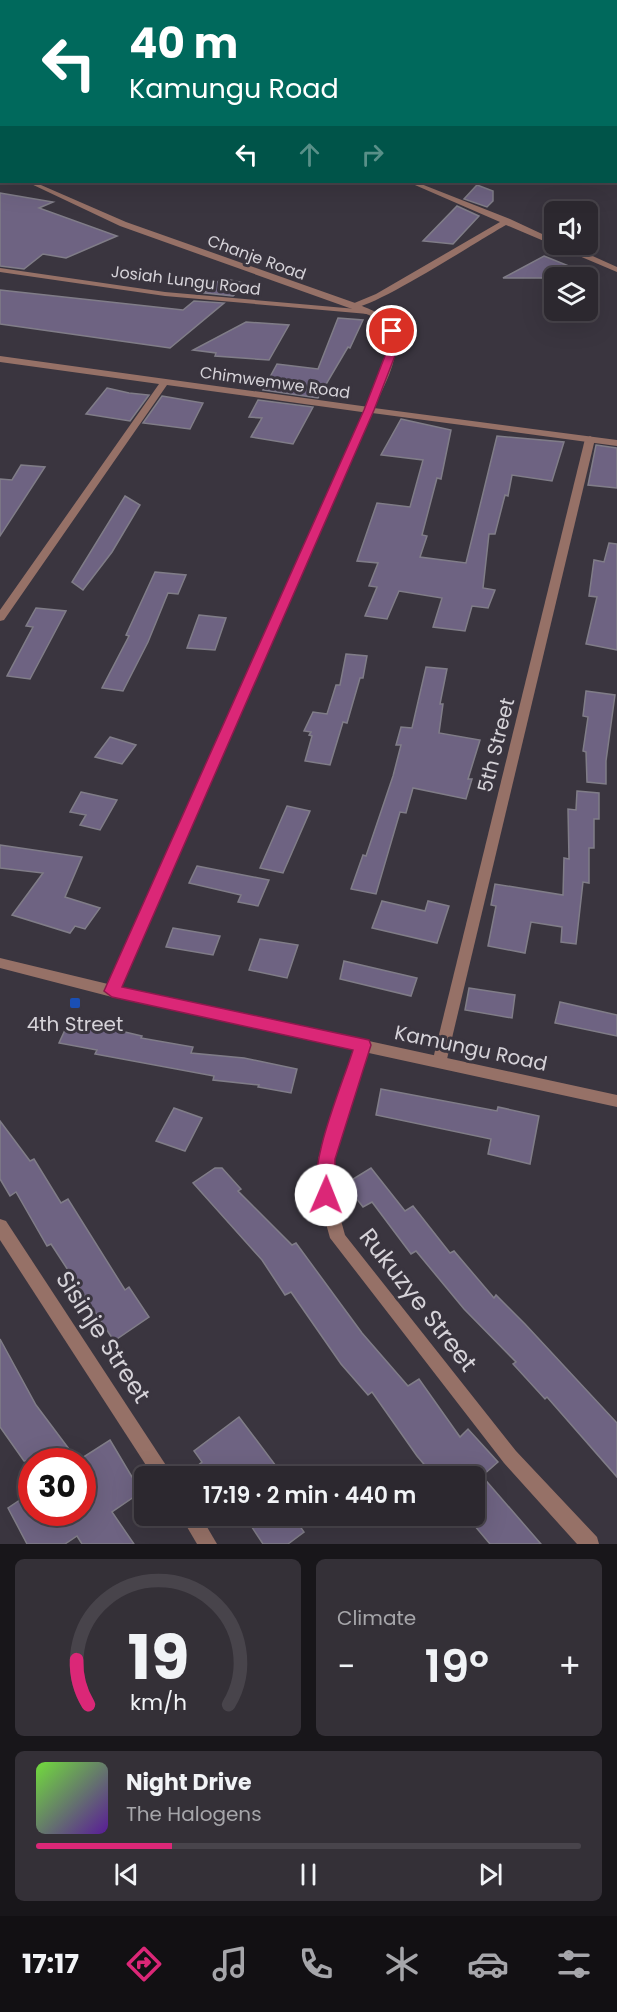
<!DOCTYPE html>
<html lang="en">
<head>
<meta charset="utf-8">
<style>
	:root { --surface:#2c282f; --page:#343037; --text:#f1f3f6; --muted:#a6a6aa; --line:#48444b; --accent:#db2777 }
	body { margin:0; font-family:Poppins,sans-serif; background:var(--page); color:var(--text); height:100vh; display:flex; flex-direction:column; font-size:22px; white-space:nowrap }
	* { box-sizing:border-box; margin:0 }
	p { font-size:20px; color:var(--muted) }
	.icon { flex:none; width:33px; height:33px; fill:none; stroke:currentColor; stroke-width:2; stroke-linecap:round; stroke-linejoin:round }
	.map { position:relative; height:1544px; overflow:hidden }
	.side { display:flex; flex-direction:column; gap:15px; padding:15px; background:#18161a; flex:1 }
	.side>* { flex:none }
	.banner { position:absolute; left:0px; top:0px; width:618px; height:183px; box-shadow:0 6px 24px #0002,0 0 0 2px var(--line); background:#00695c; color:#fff; overflow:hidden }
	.tools { position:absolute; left:544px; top:201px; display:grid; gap:12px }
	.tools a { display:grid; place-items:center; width:54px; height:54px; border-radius:9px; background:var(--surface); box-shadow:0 6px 24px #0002,0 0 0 2px var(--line); font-size:30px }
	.speed { position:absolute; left:18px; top:1448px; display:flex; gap:12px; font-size:30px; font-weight:700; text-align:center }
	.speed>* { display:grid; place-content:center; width:78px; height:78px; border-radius:50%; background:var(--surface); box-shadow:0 6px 24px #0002,0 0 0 2px var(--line); line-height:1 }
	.speed .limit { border:9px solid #d22; background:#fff; color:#111 }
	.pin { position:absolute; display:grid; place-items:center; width:51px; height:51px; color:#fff; margin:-26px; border:3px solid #fff; border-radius:50%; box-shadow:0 2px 6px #0007 }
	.me { position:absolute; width:66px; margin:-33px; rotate:1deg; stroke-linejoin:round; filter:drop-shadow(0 0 4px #0008) }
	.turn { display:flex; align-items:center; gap:21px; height:126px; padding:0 30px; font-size:27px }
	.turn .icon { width:78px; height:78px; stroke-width:2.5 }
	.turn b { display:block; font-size:42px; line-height:51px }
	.lanes { display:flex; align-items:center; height:57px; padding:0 30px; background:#0003; justify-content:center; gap:30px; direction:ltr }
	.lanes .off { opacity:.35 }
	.big { font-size:45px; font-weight:600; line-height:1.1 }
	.side .tile { flex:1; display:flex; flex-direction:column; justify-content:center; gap:9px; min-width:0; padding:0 21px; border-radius:9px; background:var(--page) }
	.side .dial { align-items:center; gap:0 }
	.dial svg { height:156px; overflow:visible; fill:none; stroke:var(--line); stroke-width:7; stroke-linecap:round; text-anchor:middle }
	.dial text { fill:var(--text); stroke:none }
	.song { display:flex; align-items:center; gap:18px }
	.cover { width:72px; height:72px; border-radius:9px; background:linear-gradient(135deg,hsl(100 70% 55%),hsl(270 70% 35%)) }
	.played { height:6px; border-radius:3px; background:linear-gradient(90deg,var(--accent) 25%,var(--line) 25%) }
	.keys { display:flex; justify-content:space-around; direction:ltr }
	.heat { display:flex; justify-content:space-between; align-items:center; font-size:33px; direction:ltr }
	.side .tiles { flex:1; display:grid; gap:15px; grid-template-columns:1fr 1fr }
	.tile:last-child { grid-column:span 2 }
	.trip { position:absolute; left:134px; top:1466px; width:351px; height:60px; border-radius:9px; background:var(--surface); box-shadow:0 6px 24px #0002,0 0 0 2px var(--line); font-weight:600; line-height:60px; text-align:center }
	.tab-bar { display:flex; height:96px; justify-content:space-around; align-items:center; background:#121013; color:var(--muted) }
	.tab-bar .icon { width:42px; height:42px }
	.tab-bar .current { color:var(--accent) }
	.tab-bar b { font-size:27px; color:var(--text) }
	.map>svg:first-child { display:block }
</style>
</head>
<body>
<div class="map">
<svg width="617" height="1544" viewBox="0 0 617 1544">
	<rect width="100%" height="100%" fill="#3a353f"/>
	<g fill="#6e6382" stroke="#807d88" stroke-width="1.5">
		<path d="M477 185 493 191V201L487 207 464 199Z"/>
		<path d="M0 193 53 202 39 208 117 236 66 258 43 254 24 269 0 266Z"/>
		<path d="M457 206 479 216 453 244 423 241Z"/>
		<path d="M544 256 596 277V278H503Z"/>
		<path d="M222 278 247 284 233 296 204 293Z"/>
		<path d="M0 290 183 310 194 301 224 303 170 348 0 324Z"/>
		<path d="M338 318 363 320 350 348 348 347 318 398 263 390 277 364 318 369Z"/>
		<path d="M246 322 289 325 269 360 215 356 216 353 193 350Z"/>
		<path d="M107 388 129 393 149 395 130 421 86 414Z"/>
		<path d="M162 396 203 403 190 429 143 423Z"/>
		<path d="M258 400 313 407 293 444 251 437 262 418 249 417Z"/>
		<path d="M401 419 451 430 441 479 437 478 422 535 427 536 420 557 466 563 497 436 564 442 552 481 512 475 508 496 505 495 495 534H489L483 588 495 590 488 608 472 606 465 631 433 627 442 598 399 591 387 619 365 616 377 587 369 586 378 563 357 561 377 503 410 507 423 460 381 455Z"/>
		<path d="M596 445 617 448V488L588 485Z"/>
		<path d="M21 465 45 467 0 536V479L12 480Z"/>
		<path d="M125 496 140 505 112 552 83 590 72 582Z"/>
		<path d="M609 543 617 544V650L586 644 597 597 589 596 594 560 604 562Z"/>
		<path d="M155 572 186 575 178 594 168 593 148 642 123 691 102 688 129 636 126 635Z"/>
		<path d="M36 608 66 611 30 679 7 676 33 627 26 626Z"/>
		<path d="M199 615 226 618 215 650 187 648Z"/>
		<path d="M346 654 367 656 363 678H360L347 723 343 722 330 765 305 761 312 736 309 735 311 732 304 731 313 712 327 714 336 685H340Z"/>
		<path d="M426 667 447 669 440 704H443L439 733 480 740 468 779H472L466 799 413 788 406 813 400 812 376 894 351 889 363 855 366 856 393 776 401 745H396L401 727 412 728Z"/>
		<path d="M586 691 615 695 606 761V784L587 782 586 752 583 751 588 717 583 716Z"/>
		<path d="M110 737 136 745 122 764 95 757Z"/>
		<path d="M577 791 599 793V819H594V848H589V883L583 882 576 944 561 942 562 927 531 922 525 953 488 946 496 906 491 905 495 884 563 895 564 858 569 859 568 809 576 810Z"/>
		<path d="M81 792 117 800 100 830 80 825 86 815 70 812Z"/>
		<path d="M287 806 310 811 283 873 260 868Z"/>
		<path d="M0 845 82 857 65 897 100 908 85 929 75 926 70 933 12 915 43 873 0 868Z"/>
		<path d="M197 866 269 880 258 906 238 902 241 895 189 883Z"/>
		<path d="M382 901 425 911 428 901 449 906 437 943 372 928Z"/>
		<path d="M173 928 220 936 213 955 166 947Z"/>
		<path d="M260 939 298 945 287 978 249 970Z"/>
		<path d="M344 961 417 978 411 996 340 979Z"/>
		<path d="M469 988 515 995 512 1018 465 1010Z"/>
		<path d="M560 1002 617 1015V1036L555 1023Z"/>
		<path d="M70 1019 142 1036 141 1038 193 1047 191 1053 244 1058 297 1069 291 1093 258 1087 259 1085 213 1080 214 1076 95 1054 97 1050 59 1043Z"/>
		<path d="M381 1089 497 1111 498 1107 539 1116 530 1164 488 1154 491 1139 376 1115Z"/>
		<path d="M174 1108 202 1118 185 1151 156 1141Z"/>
		<path d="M0 1121 30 1161 34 1159 61 1203 68 1199 125 1290 129 1287 149 1317 114 1341 51 1244 47 1246 16 1192 10 1196 0 1179Z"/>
		<path d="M215 1168H222L241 1189 238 1191 292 1245 296 1243 362 1333 408 1386 419 1379 460 1437 468 1429 498 1462 482 1476 541 1544H490L474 1525V1476H434L417 1456 372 1392 368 1395 341 1364 291 1292 285 1295 262 1260 193 1183Z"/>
		<path d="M371 1168 405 1211 413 1206 450 1253 454 1251 494 1298 496 1295 525 1324 617 1423V1477L547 1397 545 1399 513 1364 516 1362 464 1309 416 1251 411 1254 372 1202 363 1207 345 1184Z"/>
		<path d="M0 1339 36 1405 78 1461H24L0 1427Z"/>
		<path d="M239 1417 276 1466 263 1476H185L202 1462 194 1451Z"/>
		<path d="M110 1440 141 1492 112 1512 134 1544H82L77 1536 65 1544H27L8 1508 32 1492V1512H82V1458Z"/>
		<path d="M244 1515H292L304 1532 288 1544H263Z"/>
	</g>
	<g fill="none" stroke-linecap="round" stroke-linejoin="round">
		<g fill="#967167" fill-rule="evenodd">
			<path d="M0 3 2 4V7H0Z"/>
			<path d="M2 64V68L0 69V65Z"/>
			<rect x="0" y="77" width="2" height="4"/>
			<path d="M2 126V131H0V127Z"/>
			<path d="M408 182H416L510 219 555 240V244H566L617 267V272L506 225C481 239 373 309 352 308V304L376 294 500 222Z"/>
			<path d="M0 268 165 292 368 310 372 312 368 314 165 296 0 272Z"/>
			<path d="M0 356 369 407 373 410 369 413 167 385 4 620 0 621V610L159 384 0 362Z"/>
			<path d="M590 436 595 439 447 1059 445 1063 440 1065 435 1063 433 1059 585 439Z"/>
			<path d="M363 1039 368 1041 370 1045 334 1159V1195L345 1235 516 1451 597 1537 599 1544H577L504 1463 330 1238 318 1195V1159L356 1045 358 1041Z"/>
			<path d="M0 1219 6 1221 173 1476H153L0 1240Z"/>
			<path d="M180 1515H200L217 1544H197Z"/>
		</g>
		<g fill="#967167" fill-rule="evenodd">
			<rect x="0" y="165" width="2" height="5"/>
			<path d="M27 182H34L126 222 358 304C366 308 376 311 383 317 411 341 386 381 374 408L617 440V446L372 413 121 987 617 1095V1107L112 997 0 968V958L108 984 380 376C388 353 394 329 369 315L120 226Z"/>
		</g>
	</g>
	<path fill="#db2777" stroke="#8e194d" stroke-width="1.5" d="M392 329 397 331 398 348 374 410 122 987 369 1040 371 1045 335 1159V1195L332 1201 326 1203 319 1201C305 1170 343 1083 353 1050L112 997 104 991 364 410 388 348V331Z"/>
	<rect fill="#1a4fb4" stroke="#3a353f" stroke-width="2" x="69" y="997" width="12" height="12" rx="3"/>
	<g text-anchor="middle" stroke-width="6" stroke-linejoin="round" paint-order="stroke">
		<g font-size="16" fill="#d6d3d9" stroke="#3a353f">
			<text transform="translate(257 257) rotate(20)" y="6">Chanje Road</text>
			<text transform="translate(186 280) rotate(7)" y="6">Josiah Lungu Road</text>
			<text transform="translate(275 382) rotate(8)" y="6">Chimwemwe Road</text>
		</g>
		<g font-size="20" fill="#d6d3d9" stroke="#3a353f">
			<text transform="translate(496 745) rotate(-76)" y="7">5th Street</text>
			<text transform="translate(471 1048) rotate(12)" y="7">Kamungu Road</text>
		</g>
		<g font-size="20" fill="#d6d3d9" stroke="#3a353f">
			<text x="75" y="1031">4th Street</text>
		</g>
		<g font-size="24" fill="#d6d3d9" stroke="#3a353f">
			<text transform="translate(418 1300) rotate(52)" y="8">Rukuzye Street</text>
			<text transform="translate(103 1337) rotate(57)" y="8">Sisinje Street</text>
		</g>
	</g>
</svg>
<div class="tools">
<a><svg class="icon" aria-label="sound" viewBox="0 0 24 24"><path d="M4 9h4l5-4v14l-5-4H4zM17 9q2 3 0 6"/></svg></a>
<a><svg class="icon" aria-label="layers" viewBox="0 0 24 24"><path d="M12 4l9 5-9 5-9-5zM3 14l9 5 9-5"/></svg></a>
</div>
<div class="speed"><div class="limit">30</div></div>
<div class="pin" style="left:392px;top:331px;background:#d93025"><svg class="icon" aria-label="arrive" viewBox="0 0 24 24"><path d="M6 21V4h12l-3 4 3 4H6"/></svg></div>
<svg class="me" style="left:326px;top:1195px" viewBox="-20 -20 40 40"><circle r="19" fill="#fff"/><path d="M0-13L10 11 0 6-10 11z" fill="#db2777"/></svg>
<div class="trip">17:19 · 2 min · 440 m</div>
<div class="banner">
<div class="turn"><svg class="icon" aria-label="left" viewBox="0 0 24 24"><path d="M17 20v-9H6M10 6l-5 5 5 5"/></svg><div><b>40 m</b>Kamungu Road</div></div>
<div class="lanes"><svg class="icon" aria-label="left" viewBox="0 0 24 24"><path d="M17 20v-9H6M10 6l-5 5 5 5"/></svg><svg class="icon off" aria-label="ahead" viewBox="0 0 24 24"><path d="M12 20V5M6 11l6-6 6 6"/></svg><svg class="icon off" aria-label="right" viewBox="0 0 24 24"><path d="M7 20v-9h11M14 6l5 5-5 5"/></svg></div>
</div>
</div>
<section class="side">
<div class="tiles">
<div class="tile dial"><svg viewBox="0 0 100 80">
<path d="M14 69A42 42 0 1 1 86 69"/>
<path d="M14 69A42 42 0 0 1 8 46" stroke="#db2777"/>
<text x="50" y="56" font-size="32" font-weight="700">19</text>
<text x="50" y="72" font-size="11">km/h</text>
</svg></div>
<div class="tile"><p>Climate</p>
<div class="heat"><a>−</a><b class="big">19°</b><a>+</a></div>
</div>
<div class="tile">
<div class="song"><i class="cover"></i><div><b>Night Drive</b><p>The Halogens</p></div></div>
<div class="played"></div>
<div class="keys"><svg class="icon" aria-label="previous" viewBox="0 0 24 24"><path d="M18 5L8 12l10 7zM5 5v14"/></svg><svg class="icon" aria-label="pause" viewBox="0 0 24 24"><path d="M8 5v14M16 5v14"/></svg><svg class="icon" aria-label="next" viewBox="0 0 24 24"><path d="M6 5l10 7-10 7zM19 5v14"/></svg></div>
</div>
</div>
</section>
<nav class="tab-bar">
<b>17:17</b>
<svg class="icon current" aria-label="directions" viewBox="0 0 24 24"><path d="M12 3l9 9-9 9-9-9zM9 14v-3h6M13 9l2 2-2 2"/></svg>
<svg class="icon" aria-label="music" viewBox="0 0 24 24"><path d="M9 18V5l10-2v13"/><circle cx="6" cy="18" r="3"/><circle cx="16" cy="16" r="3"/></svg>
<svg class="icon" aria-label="phone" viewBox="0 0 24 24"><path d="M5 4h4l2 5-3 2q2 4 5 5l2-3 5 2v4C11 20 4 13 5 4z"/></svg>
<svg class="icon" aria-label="climate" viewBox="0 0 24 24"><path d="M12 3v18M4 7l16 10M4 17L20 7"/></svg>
<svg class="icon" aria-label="car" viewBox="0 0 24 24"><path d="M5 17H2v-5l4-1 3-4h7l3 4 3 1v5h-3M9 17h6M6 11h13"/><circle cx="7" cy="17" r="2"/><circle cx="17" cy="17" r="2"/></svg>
<svg class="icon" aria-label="filters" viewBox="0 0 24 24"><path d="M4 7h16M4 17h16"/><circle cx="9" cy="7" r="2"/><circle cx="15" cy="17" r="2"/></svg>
</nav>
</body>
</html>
